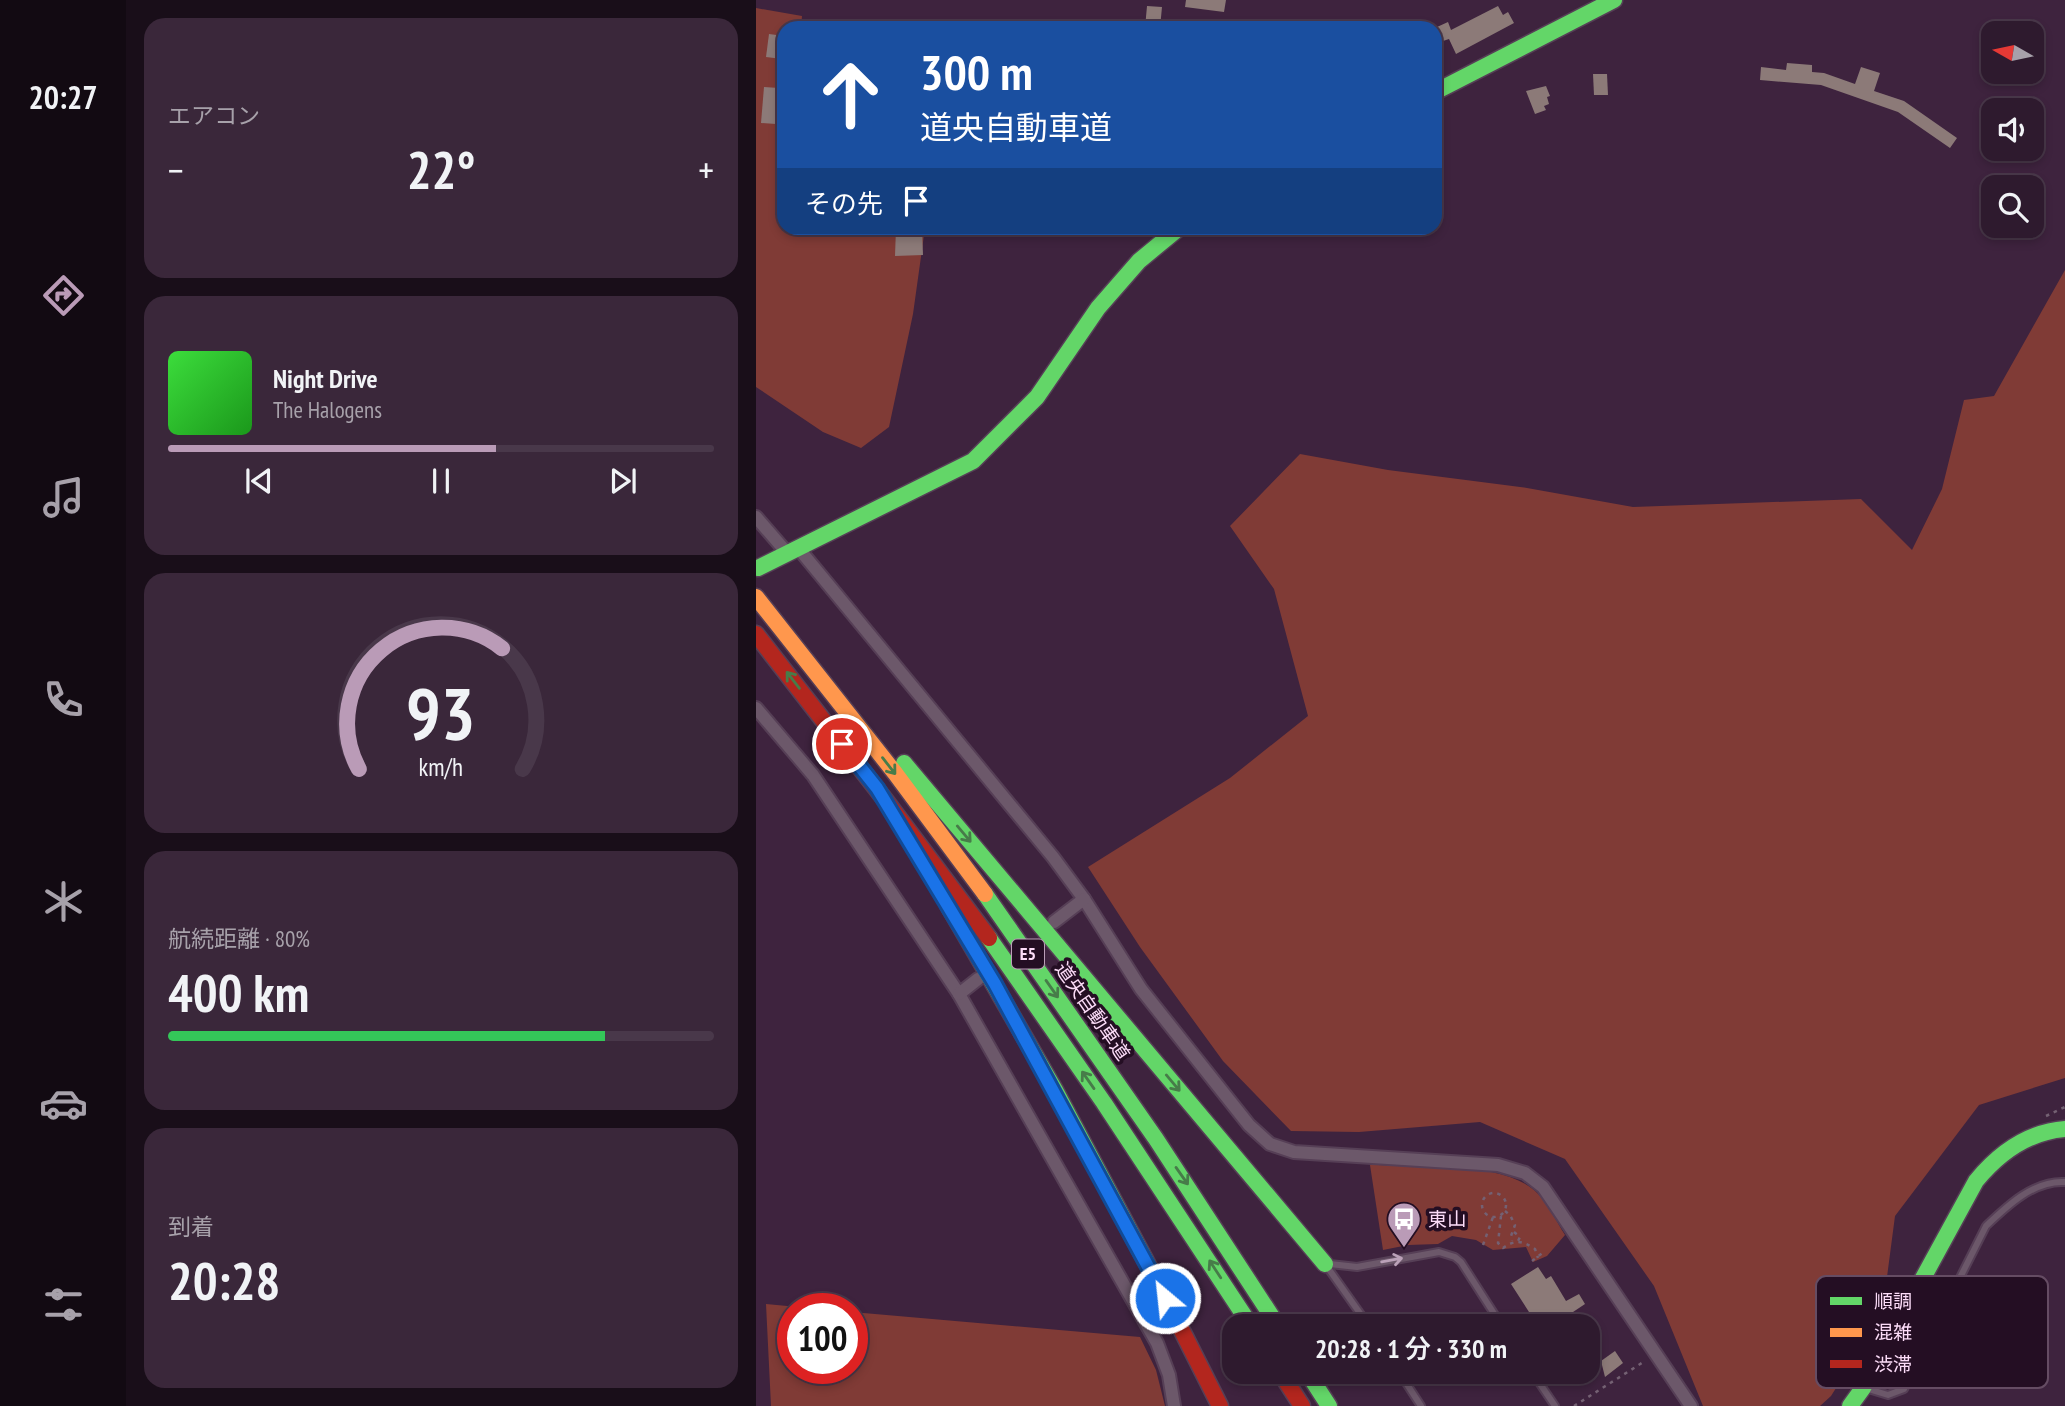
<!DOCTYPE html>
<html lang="ja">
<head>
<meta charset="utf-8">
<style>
	:root { --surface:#2e1a2e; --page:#3a273a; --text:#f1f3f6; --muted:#a7a1aa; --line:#49384a; --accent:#ba9bb7 }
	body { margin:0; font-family:"PT Sans Narrow","Noto Sans JP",sans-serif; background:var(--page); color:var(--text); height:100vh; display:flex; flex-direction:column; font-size:26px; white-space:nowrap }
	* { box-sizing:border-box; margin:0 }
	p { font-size:23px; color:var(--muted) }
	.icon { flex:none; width:38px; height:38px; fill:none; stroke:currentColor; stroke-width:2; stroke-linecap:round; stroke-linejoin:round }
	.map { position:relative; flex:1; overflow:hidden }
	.panel { display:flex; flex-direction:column; gap:18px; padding:18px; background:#190e19; width:630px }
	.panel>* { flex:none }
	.guide { position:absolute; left:21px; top:21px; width:665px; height:214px; border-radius:21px; box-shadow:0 4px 10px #0003,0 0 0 2px var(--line); background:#1a4fa0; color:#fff; overflow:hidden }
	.needle { width:46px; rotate:279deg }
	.tools { position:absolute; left:1225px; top:21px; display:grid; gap:14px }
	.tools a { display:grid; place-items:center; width:63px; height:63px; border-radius:14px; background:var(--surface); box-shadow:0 4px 10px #0003,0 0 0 2px var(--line); font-size:35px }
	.speed { position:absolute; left:21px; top:1293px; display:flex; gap:14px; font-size:35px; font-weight:700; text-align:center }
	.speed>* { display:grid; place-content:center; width:91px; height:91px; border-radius:50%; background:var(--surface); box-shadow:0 4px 10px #0003,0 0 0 2px var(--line); line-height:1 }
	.speed .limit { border:10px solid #d22; background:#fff; color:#111 }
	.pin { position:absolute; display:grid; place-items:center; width:60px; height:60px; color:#fff; margin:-30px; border:4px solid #fff; border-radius:50%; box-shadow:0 2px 7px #0007 }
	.me { position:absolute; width:77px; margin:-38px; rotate:332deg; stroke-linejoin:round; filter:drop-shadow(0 0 5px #0008) }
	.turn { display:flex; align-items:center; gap:24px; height:147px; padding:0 28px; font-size:32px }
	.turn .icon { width:91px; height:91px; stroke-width:2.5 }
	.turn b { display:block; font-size:49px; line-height:60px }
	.then { display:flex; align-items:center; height:66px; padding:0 28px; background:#0003; gap:14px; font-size:26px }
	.big { font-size:52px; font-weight:600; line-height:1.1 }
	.panel .tile { flex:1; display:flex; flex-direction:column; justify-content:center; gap:10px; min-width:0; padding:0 24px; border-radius:21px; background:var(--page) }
	.panel .dial { align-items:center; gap:0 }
	.dial svg { height:182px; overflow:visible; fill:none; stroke:var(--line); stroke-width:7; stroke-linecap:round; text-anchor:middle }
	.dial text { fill:var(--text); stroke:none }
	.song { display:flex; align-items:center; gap:21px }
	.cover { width:84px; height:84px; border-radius:10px; background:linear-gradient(135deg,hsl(120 70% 55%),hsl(120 70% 35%)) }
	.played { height:7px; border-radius:4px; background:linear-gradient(90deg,var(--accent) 60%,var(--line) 60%) }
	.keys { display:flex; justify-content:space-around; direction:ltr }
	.heat { display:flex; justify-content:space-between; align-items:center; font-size:38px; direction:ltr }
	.charge { height:10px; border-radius:5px; background:linear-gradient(90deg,#34c759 80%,var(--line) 0) }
	.trip { position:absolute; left:466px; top:1314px; width:378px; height:70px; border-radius:21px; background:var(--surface); box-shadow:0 4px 10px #0003,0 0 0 2px var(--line); font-weight:600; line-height:70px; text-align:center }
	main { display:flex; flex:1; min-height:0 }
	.tab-bar { display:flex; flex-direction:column; width:126px; justify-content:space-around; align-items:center; background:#120a12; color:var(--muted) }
	.tab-bar .icon { width:49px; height:49px }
	.tab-bar .selected { color:var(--accent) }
	.tab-bar b { font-size:32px; color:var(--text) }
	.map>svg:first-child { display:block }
</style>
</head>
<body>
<main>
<nav class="tab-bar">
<b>20:27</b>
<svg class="icon selected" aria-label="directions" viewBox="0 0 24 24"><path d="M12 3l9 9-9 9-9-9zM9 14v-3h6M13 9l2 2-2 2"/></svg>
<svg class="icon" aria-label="music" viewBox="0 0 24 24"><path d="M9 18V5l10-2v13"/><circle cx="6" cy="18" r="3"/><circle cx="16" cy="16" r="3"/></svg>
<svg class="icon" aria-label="phone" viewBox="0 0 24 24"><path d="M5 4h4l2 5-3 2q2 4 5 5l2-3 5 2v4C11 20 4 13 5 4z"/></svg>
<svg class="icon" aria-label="climate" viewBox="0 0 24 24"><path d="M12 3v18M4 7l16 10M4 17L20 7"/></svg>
<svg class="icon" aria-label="car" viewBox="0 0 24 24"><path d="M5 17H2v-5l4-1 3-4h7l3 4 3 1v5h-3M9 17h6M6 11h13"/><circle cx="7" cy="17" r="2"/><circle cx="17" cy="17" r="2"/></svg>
<svg class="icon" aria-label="filters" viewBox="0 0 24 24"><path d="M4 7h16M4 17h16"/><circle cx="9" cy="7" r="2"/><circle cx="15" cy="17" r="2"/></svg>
</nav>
<section class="panel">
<div class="tile"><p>エアコン</p>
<div class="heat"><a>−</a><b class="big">22°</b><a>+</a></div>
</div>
<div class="tile">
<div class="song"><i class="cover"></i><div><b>Night Drive</b><p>The Halogens</p></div></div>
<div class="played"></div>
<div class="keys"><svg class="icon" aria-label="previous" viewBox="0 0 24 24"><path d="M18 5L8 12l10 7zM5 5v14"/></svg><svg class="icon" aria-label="pause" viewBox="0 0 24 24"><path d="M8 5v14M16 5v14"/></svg><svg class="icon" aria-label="next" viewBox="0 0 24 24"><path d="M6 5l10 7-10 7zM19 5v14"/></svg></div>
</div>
<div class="tile dial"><svg viewBox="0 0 100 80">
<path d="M14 69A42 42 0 1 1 86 69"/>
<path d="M14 69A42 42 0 0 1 77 16" stroke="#ba9bb7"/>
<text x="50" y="56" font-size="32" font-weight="700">93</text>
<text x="50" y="72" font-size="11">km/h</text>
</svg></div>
<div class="tile"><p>航続距離 · 80%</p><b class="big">400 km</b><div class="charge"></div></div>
<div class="tile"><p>到着</p><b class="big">20:28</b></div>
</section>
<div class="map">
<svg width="1309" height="1406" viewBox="0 0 1309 1406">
	<rect width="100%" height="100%" fill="#3e233e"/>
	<g fill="#803b36">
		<path d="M0 8 46 16 45 28H28V228H169L157 314 133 427 105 448 67 432 0 387Z"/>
		<path d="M1309 270V1078L1223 1105 1139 1216 1126 1315 1075 1396 1064 1406H947L898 1286 809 1159 724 1122 603 1132 535 1131 467 1061 384 947 332 867 474 778 552 716 518 589 474 526 544 454 632 470 771 488 877 507 1105 499 1156 550 1186 489 1208 400 1238 396Z"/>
		<path d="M614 1165C658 1166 744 1161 778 1190 791 1201 800 1221 809 1235L791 1256 777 1262 770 1247 737 1250 720 1240 696 1236 682 1244 652 1245 627 1250Z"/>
		<path d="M10 1304 63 1309H37V1368H96V1312L384 1337 400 1370 409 1406H15Z"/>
	</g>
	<g fill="#8c7a78">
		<path d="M430 0H470L468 12 429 7Z"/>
		<path d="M391 6 406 7 404 28H389Z"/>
		<path d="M742 6 747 15 752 12 758 23 700 54 693 39 687 41 681 27 692 22 695 30Z"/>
		<path d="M13 34 28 36 26 59 10 57Z"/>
		<path d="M1031 63 1056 65V72L1068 73 1099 84 1105 67 1124 73 1118 91 1148 101 1201 138 1194 148 1142 112 1065 85 1004 80 1005 67 1030 70Z"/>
		<path d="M837 74H851L852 95H838Z"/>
		<path d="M790 86 794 96 791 97 793 104 788 106 790 110 779 114 770 91Z"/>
		<path d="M8 87 23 88 20 124 5 123Z"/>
		<path d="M140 228H166L167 255 139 256Z"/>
		<path d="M782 1267 790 1279 795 1276 810 1301 823 1294 829 1304 811 1316 818 1326H782L755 1284Z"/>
		<path d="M859 1351 867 1363 849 1377 845 1361Z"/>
	</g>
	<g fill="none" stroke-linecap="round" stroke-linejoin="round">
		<g stroke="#563f56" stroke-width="10">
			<g id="lane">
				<path d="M574 1264 601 1267 683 1252 699 1257 705 1262 746 1326"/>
				<path d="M572 1268 613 1326"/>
				<path d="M643 1372 665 1406"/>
				<path d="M776 1372 799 1406"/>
				<path d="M1109 1388 1132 1395 1148 1389 1230 1226C1251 1206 1278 1180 1309 1182"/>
			</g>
		</g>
		<g stroke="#563f56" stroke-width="16">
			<g id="street">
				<path d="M0 517 32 554"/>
				<path d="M43 549 297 857 328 899 385 989 493 1125 514 1144 538 1152 742 1165 769 1173 787 1187 935 1406"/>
				<path d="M0 708 57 775 203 994 401 1343 413 1375 418 1406"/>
				<path d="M298 922 328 899"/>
				<path d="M203 994 222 979"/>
			</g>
		</g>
		<g stroke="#563f56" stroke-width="19">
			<g id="fast">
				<path d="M679 92 858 0"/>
				<path d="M2 568 217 461 281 397 342 308 383 261 423 228"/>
				<path d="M148 763 569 1264"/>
				<path d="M229 894 400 1139 522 1326"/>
				<path d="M192 905 299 1090 410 1299"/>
				<path d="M233 938 348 1103 495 1326"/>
				<path d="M551 1372 573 1406"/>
				<path d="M1094 1406 1107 1388 1220 1181C1243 1153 1271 1132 1309 1129"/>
			</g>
		</g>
		<g stroke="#563f56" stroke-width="19">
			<path id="slow" d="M0 597 139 773 229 894"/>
		</g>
		<g stroke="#563f56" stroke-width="19">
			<g id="jam">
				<path d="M0 634 130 801 233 938"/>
				<path d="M410 1299 464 1406"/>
				<path d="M524 1372 546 1406"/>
			</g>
		</g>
		<g stroke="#746173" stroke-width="2.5" stroke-dasharray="3.5 5" stroke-linecap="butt">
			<path d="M1290 1116 1309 1107"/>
			<circle cx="738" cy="1205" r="12"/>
			<path d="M749 1211 754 1215 759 1225 755 1236 756 1241"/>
			<path d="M745 1216 742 1243 747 1248C759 1239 767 1241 779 1249L782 1258"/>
			<path d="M758 1232 764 1237 762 1241"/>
			<path d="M727 1245 737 1217"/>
			<path d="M776 1261 789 1251"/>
			<path d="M818 1406 889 1361"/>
		</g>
		<use href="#lane" stroke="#6c586a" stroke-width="6"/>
		<use href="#street" stroke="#6c586a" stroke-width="12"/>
		<use href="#fast" stroke="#63d668" stroke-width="16"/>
		<use href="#slow" stroke="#ff974d" stroke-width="16"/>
		<use href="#jam" stroke="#b3261e" stroke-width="16"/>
	</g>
	<defs><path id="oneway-shaft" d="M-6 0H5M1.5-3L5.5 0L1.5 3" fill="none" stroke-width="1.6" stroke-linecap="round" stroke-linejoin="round" transform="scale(1.75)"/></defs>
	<g stroke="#477c49">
		<use href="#oneway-shaft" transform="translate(37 680) rotate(-128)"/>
		<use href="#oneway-shaft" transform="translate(133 766) rotate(52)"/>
		<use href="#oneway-shaft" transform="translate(208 834) rotate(50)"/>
		<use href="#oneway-shaft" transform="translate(296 989) rotate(55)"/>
		<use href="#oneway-shaft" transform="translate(332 1080) rotate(-125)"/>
		<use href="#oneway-shaft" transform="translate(417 1083) rotate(50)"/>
		<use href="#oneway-shaft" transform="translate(426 1176) rotate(55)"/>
		<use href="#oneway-shaft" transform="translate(459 1269) rotate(-123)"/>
	</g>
	<use stroke="#bba1b8" href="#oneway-shaft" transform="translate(636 1260) rotate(-10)"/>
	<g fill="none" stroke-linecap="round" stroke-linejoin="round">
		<g stroke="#114b97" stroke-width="18">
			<path id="route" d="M86 744 121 788 239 984 409 1298"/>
		</g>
		<use href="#route" stroke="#1a73e8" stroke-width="12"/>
	</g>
	<defs>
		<g id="bus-pin" transform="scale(1.75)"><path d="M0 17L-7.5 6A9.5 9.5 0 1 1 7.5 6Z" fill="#ba9bb7" stroke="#240e23"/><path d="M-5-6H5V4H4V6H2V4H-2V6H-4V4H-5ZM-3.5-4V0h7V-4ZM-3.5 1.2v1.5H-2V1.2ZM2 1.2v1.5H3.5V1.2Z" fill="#fff"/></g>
	</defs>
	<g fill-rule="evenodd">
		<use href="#bus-pin" x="648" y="1219"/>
	</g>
	<g text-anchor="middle" stroke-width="7" stroke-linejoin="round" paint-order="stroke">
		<rect fill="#240e23" stroke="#bb9eb8" stroke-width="2" x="256" y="939.5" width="32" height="29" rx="5"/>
		<g font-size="18" font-weight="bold" fill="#fcdcf8">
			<text x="272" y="960">E5</text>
		</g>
		<g font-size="19" fill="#fcdcf8" stroke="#240e23">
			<text transform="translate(337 1011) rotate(55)" y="7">道央自動車道</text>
		</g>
		<g font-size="19" fill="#fcdcf8" stroke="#240e23" text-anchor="start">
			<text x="672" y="1226">東山</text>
		</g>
	</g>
	<rect x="1060" y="1276" width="232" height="112" rx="10" fill="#240e23" stroke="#654c63" stroke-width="2"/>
	<rect x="1074" y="1297" width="32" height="8" fill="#63d668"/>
	<rect x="1074" y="1328" width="32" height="9" fill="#ff974d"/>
	<rect x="1074" y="1360" width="32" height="8" fill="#b3261e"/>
	<g font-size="19" fill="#fcdcf8">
		<text x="1118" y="1308">順調</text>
		<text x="1118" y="1339">混雑</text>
		<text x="1118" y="1371">渋滞</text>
	</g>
</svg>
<div class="tools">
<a><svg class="needle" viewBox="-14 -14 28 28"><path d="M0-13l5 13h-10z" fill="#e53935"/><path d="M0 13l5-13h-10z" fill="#a7a1aa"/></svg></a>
<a><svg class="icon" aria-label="sound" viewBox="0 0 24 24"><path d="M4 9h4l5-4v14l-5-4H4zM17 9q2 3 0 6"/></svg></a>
<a><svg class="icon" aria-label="search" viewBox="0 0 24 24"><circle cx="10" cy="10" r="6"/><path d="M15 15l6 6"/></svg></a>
</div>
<div class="speed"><div class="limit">100</div></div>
<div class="pin" style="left:86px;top:744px;background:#d93025"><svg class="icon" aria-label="arrive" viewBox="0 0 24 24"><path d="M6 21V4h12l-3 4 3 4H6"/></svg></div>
<svg class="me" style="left:409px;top:1298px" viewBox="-20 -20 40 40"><circle r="17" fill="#1a73e8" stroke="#fff" stroke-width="3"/><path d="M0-11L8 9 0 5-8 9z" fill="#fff"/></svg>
<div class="trip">20:28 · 1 分 · 330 m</div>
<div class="guide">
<div class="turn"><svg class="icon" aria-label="ahead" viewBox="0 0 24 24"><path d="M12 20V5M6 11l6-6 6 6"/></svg><div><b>300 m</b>道央自動車道</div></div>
<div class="then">その先<svg class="icon" aria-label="arrive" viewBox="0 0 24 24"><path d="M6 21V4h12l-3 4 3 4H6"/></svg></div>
</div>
</div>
</main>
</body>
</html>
